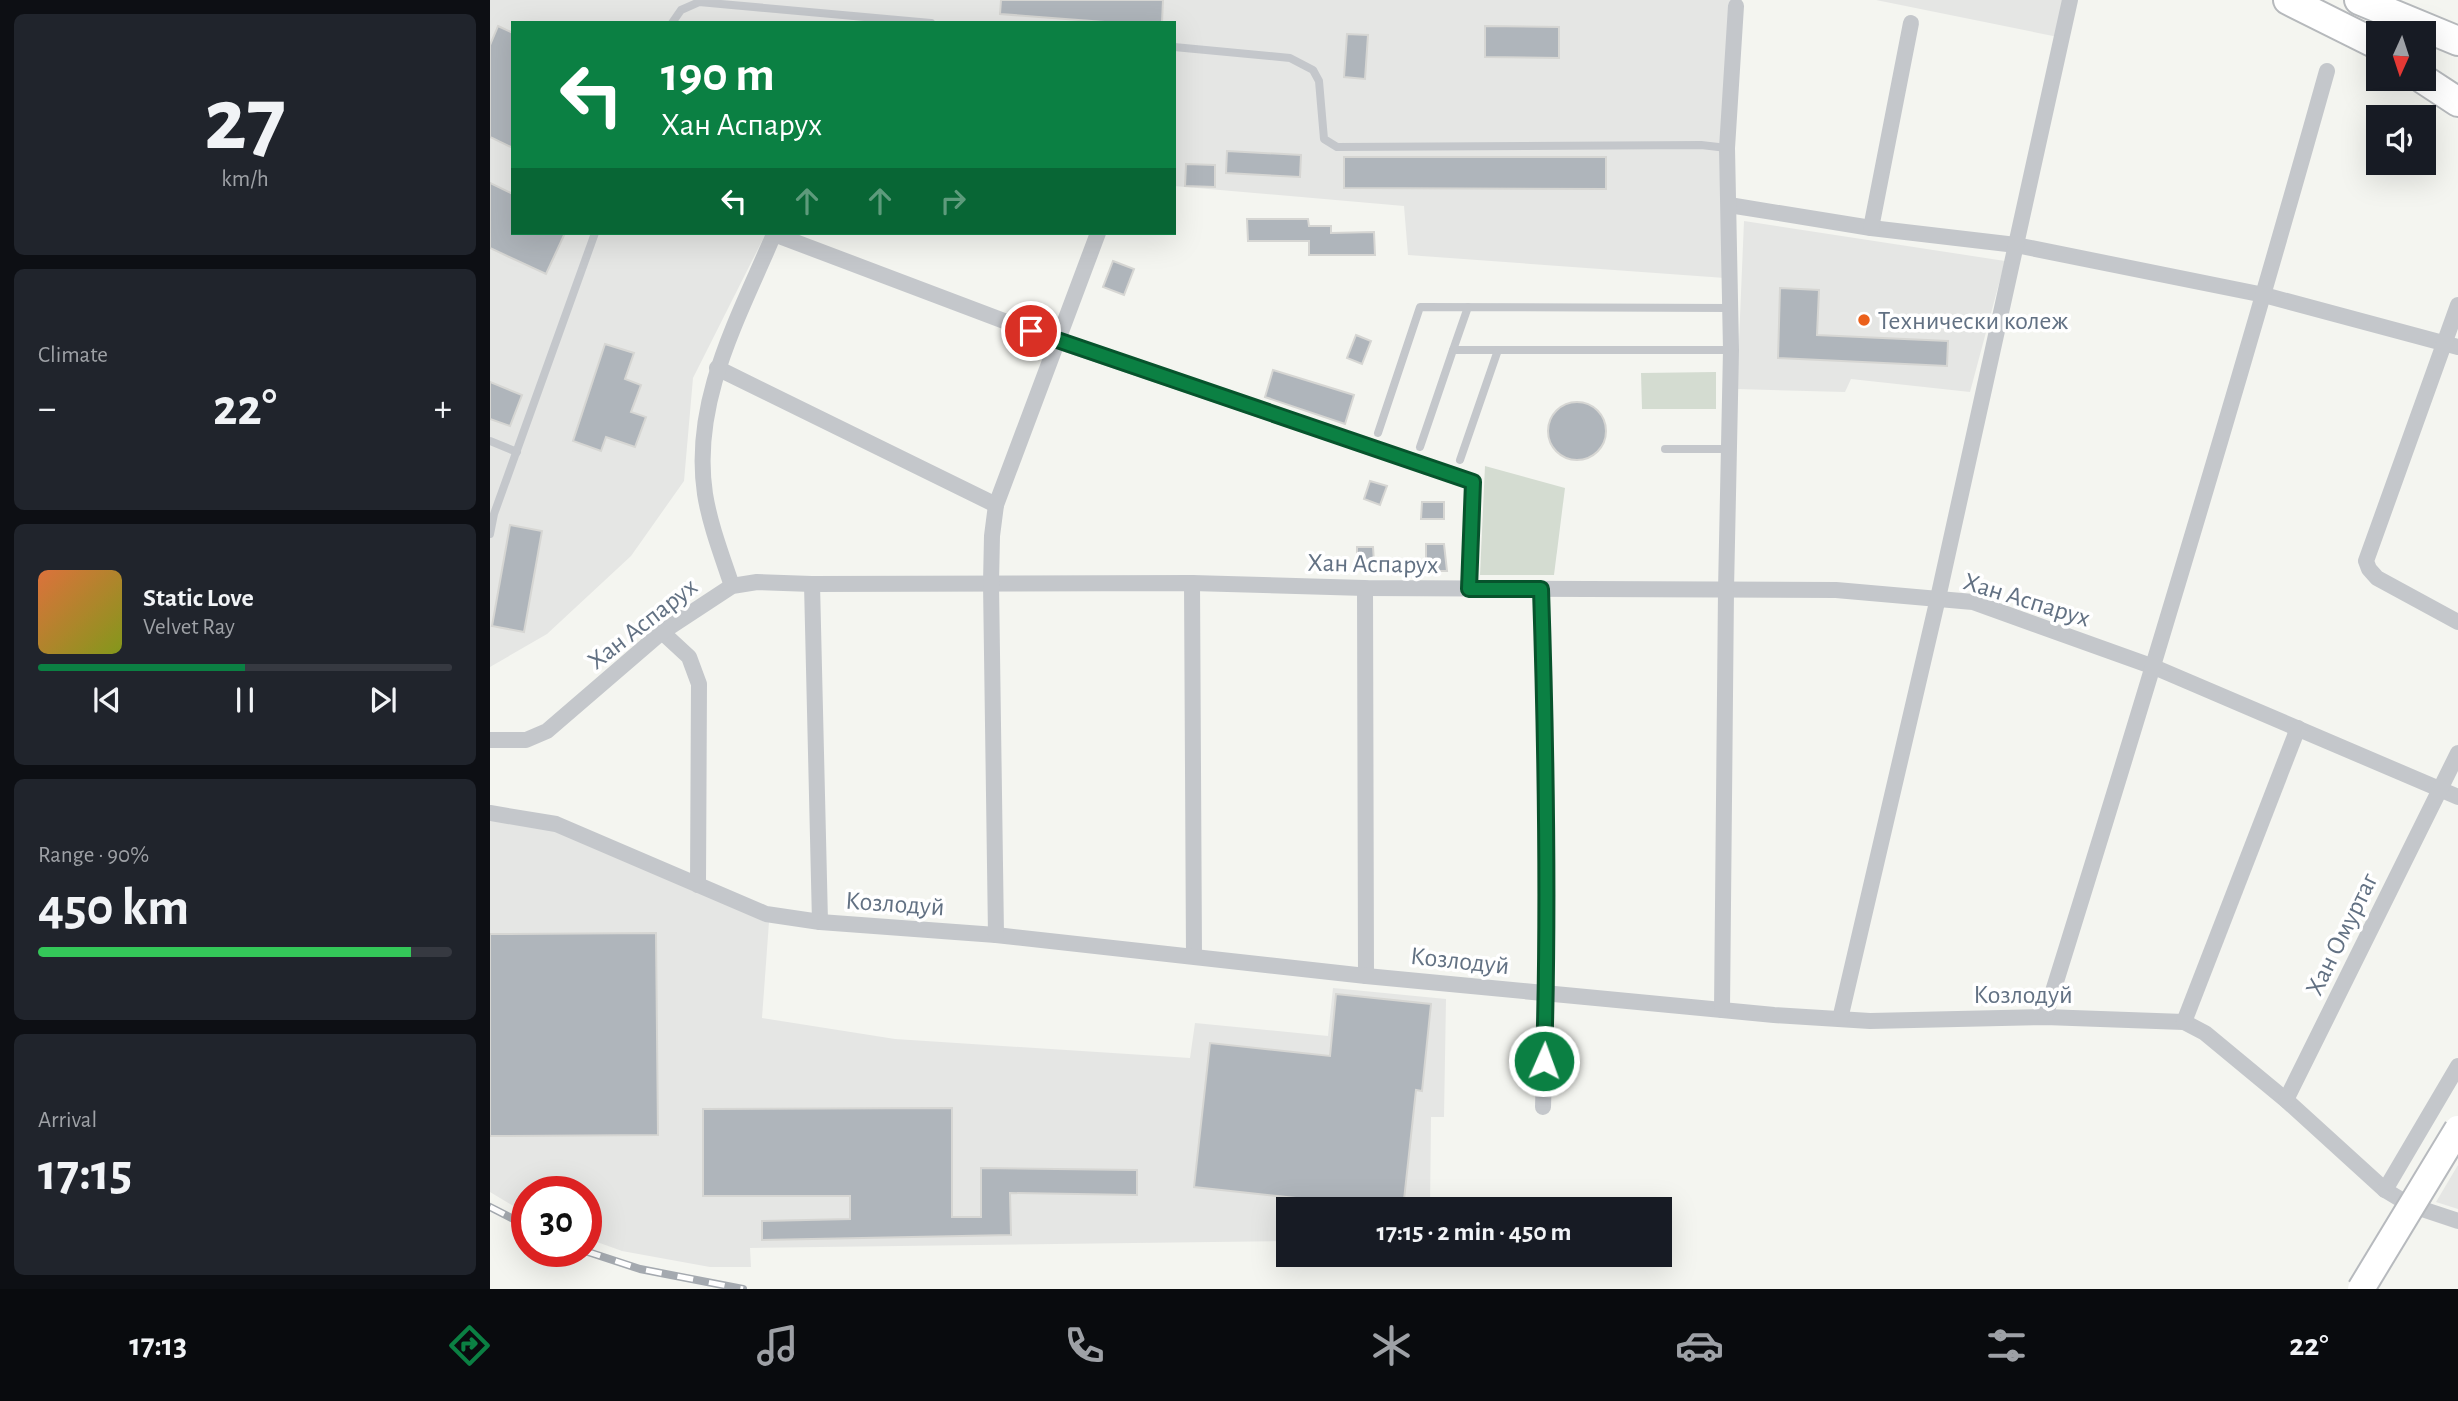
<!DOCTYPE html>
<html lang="en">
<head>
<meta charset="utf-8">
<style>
	:root { --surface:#171b24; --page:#20242c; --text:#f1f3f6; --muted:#9ea1a6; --line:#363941; --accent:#0b8043 }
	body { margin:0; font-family:"Alegreya Sans",sans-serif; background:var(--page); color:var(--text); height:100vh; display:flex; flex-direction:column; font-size:26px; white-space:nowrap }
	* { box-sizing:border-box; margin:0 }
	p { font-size:23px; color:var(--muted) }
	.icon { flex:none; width:38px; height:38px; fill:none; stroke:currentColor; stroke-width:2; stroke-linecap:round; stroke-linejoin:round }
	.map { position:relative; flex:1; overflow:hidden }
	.sheet { display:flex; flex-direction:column; gap:14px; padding:14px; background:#0d0f14; width:490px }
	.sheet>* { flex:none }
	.banner { position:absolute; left:21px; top:21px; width:665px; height:214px; border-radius:0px; box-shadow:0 7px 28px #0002; background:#0b8043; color:#fff; overflow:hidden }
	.needle { width:46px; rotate:183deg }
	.controls { position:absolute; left:1876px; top:21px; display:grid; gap:14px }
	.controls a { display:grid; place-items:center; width:70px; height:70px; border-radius:0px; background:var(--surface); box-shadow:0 7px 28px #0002; font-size:35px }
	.speed { position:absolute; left:21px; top:1176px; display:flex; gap:14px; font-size:35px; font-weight:700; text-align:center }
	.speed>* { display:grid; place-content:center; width:91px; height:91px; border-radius:50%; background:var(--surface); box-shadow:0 7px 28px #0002; line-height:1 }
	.speed .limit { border:10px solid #d22; background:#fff; color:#111 }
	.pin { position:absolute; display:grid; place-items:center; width:60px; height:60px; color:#fff; margin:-30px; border:4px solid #fff; border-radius:50%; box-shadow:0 2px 7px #0007 }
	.me { position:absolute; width:77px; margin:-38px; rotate:2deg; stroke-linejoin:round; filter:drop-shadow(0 0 5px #0008) }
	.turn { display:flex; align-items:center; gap:24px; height:147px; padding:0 35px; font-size:32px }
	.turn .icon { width:91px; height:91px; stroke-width:2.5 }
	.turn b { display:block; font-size:49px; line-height:60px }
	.lanes { display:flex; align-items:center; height:66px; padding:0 35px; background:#0003; justify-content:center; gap:35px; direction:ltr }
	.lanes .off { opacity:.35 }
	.big { font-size:52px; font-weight:700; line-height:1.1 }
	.sheet .card { flex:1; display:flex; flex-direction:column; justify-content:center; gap:10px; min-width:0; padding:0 24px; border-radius:10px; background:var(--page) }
	.sheet .dial { align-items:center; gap:0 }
	.dial b { font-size:91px; line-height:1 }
	.song { display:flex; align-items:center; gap:21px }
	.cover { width:84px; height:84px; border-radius:10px; background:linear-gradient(135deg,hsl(20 70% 55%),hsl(70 70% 35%)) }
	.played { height:7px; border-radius:4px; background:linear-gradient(90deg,var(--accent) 50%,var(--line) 50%) }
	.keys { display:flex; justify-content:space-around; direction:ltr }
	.heat { display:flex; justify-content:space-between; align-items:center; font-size:38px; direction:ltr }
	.charge { height:10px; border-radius:5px; background:linear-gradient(90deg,#34c759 90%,var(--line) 0) }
	.trip { position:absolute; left:786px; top:1197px; width:396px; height:70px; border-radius:0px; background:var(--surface); box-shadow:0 7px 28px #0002; font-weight:700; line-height:70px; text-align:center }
	.tab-bar { display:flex; height:112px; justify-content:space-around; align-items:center; background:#090b0e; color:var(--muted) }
	.tab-bar .icon { width:49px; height:49px }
	.tab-bar .on { color:var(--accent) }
	.tab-bar b { font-size:32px; color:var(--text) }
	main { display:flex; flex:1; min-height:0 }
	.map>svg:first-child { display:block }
</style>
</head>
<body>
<main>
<section class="sheet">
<div class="card dial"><b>27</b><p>km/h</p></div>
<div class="card"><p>Climate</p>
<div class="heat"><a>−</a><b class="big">22°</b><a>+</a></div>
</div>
<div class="card">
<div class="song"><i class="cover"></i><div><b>Static Love</b><p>Velvet Ray</p></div></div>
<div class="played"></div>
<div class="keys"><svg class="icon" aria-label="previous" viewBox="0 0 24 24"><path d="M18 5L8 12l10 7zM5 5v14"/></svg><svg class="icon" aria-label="pause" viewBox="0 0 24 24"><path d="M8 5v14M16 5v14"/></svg><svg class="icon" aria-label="next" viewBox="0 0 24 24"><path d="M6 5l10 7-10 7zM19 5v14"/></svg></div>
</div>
<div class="card"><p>Range · 90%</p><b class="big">450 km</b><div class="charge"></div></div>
<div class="card"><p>Arrival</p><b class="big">17:15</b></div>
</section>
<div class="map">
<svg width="1968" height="1289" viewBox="0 0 1968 1289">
	<rect width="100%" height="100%" fill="#f4f5f0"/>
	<g fill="#e5e6e4">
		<path d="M0 0H1247L1235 278 918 255 914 206 684 186V23H23V233H276L203 378 194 481 141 556 57 634 0 667Z"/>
		<path d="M1386 0H1574L1568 37Z"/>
		<path d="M1254 221 1515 261 1480 392 1361 379 1355 392 1247 389Z"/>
		<path d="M0 820 66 828 279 922 272 1018 405 1039 700 1058 705 1023 838 1036 843 988 956 999 954 1117H941L940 1209H798V1241L260 1248 261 1267H220L132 1251 96 1238V1192H37V1214L0 1192Z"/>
		<path d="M1968 1165V1209L1946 1202Z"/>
	</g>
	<g fill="#d4dcd1">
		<path d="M1226 372V409H1152L1151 373Z"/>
		<path d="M995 466 1075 488 1064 575H990Z"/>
	</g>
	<g fill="#afb5bb" stroke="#d6d6d3" stroke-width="2">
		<path d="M511 0H673L672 23H628L510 14Z"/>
		<path d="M8 26 23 33V148L0 137V45Z"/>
		<path d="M995 26 1069 27V58L995 57Z"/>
		<path d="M857 34 878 35 875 79 854 77Z"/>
		<path d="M737 151 811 155 810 177 736 173Z"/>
		<path d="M854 157H1116V189L854 188Z"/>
		<path d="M696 164 725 165V187L695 186Z"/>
		<path d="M0 183 23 194V233H75L56 274 0 248Z"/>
		<path d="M757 219H818L819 226H841V233L884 232 885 255H819V241H758Z"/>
		<path d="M623 261 644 269 634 295 613 287Z"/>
		<path d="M1290 288 1329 290 1327 335 1458 341 1457 366 1288 358Z"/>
		<path d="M866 335 881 341 872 364 857 358Z"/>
		<path d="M115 344 144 353 135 379 151 385 141 412 156 417 145 447 116 437 111 451 83 441Z"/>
		<path d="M783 370 864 395 855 424 775 397Z"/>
		<path d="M0 382 32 395 20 426 0 419Z"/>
		<circle cx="1087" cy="431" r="29"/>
		<path d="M880 481 897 486 890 505 874 499Z"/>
		<path d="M932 502H954V519H931Z"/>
		<path d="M20 525 52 531 34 632 2 626Z"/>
		<path d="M936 544H954L957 571H936Z"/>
		<path d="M867 547H883L884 562H867Z"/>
		<path d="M166 933 168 1135 0 1136V934Z"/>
		<path d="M846 994 941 1004 932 1091 926 1090 913 1209H823L824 1200 704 1187 720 1043 840 1056Z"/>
		<path d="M462 1108V1217H491V1168L647 1170V1195L520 1193 521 1235 272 1240V1221L360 1219V1196H213V1109Z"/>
	</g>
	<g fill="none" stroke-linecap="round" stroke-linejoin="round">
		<g stroke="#b6b9bc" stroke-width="32">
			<g id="trunk">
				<path d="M1798 0 1888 45"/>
				<path d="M1869 0 1968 41"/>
				<path d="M1933 79 1968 102"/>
			</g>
		</g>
		<g stroke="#c4c7cb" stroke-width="8">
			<path d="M182 23 191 10 209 2 441 23"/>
			<path d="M684 47 800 58 823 70 829 81 834 139 847 147 1211 145 1237 148"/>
			<path d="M963 350 978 307"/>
			<path d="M888 433 930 307 1240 308"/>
			<path d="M0 441 27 452"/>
			<path d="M930 447 963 350H1241"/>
			<path d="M1175 449H1239"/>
			<path d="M970 460 1008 350"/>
			<path d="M0 534 4 514 105 233"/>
		</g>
		<g stroke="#c4c7cb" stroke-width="16">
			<path d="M1239 205 1381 228 1526 245 1774 295 1968 347"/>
			<path d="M1381 228 1421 23"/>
			<path d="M1968 305 1876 561 1879 569 1887 578 1968 622"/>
			<path d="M227 368 506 505"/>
			<path d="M702 583 704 956"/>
			<path d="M322 584 330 922"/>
			<path d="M242 586C232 556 220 525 215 494 201 401 249 317 284 234L567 341 983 482 979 588"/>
			<path d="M875 588 876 976"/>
			<path d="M1051 589C1056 762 1059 934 1053 1107"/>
			<path d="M172 632 199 657 209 684 208 885"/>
			<path d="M0 740H36L57 731 172 632 242 586 267 582 322 584 702 583 875 588 1346 590 1483 602 1664 667 1968 797"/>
			<path d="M0 813 66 824 276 914 330 922 506 935 876 976 1284 1015 1380 1021 1555 1017 1694 1022 1715 1033 1796 1100 1895 1190 1920 1205 1968 1221"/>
			<path d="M506 935 501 583 502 536 506 505 608 233"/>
			<path d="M1232 1010 1236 590 1241 350 1237 148 1246 6"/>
			<path d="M1555 1017C1653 703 1748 388 1837 71"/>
			<path d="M1350 1019 1448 598 1580 0"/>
			<path d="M1694 1022 1808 728"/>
			<path d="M1796 1100 1968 753"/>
			<path d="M1895 1190 1968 1066"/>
		</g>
		<use href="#trunk" stroke="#fff" stroke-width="28"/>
		<g stroke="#a4a9af" stroke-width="8">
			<g id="rail">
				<path d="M0 1207 37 1226"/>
				<path d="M95 1251 150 1269 253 1289"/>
			</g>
		</g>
		<use href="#rail" stroke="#fff" stroke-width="5" stroke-dasharray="16" stroke-linecap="butt"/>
		<g stroke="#b7babe" stroke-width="30" stroke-linecap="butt">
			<path id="primary-bridge" d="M1871 1289 1968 1129"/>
		</g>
		<use href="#primary-bridge" stroke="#fff" stroke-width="26"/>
	</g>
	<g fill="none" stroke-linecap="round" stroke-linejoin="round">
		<g stroke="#07532c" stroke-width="18">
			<path id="route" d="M541 331 983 482 979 589H1051C1056 746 1059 904 1054 1061"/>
		</g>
		<use href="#route" stroke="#0b8043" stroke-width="12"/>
	</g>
	<circle fill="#eb601a" stroke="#fff" stroke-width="2.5" cx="1374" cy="320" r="7"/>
	<g text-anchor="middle" stroke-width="7" stroke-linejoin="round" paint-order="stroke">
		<g font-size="26" fill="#627183" stroke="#fff" text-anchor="start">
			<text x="1388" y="329">Технически колеж</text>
		</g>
		<g font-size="26" fill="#627183" stroke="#fff">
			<text transform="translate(883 563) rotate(1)" y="9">Хан Аспарух</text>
			<text transform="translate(1537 599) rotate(17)" y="9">Хан Аспарух</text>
			<text transform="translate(152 623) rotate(-38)" y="9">Хан Аспарух</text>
			<text transform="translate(405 903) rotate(4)" y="9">Козлодуй</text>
			<text transform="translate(1851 934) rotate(-64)" y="9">Хан Омуртаг</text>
			<text transform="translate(970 960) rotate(6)" y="9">Козлодуй</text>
			<text x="1533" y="1003">Козлодуй</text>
		</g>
	</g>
</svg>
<div class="controls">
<a><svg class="needle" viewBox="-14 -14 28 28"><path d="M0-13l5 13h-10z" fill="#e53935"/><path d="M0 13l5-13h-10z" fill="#9ea1a6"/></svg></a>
<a><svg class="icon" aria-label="sound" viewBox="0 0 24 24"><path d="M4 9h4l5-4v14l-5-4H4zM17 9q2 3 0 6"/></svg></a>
</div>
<div class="speed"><div class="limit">30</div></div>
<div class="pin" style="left:541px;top:331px;background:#d93025"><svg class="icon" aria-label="arrive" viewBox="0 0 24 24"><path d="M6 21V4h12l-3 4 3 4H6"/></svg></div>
<svg class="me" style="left:1054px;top:1061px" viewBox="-20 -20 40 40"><circle r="17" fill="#0b8043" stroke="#fff" stroke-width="3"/><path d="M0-11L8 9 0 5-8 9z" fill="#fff"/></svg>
<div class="trip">17:15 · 2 min · 450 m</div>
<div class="banner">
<div class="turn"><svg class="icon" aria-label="left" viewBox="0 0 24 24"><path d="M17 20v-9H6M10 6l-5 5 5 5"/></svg><div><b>190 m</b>Хан Аспарух</div></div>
<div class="lanes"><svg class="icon" aria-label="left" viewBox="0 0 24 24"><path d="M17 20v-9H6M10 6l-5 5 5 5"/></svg><svg class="icon off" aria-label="ahead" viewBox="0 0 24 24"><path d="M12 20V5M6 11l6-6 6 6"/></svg><svg class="icon off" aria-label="ahead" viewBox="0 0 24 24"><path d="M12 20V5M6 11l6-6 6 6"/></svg><svg class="icon off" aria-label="right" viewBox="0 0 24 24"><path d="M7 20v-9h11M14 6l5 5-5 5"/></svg></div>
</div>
</div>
</main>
<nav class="tab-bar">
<b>17:13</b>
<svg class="icon on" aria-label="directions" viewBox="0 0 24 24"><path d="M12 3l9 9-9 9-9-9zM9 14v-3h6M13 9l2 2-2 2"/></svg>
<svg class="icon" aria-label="music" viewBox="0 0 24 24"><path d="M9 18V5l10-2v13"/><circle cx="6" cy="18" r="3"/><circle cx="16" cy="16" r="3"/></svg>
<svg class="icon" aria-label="phone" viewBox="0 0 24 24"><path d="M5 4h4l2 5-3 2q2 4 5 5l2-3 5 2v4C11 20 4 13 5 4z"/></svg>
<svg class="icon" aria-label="climate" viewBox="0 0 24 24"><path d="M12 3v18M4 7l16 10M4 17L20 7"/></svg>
<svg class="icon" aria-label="car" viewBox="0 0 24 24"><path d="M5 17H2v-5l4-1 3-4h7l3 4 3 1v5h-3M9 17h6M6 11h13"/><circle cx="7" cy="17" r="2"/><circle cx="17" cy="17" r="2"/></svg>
<svg class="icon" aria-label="filters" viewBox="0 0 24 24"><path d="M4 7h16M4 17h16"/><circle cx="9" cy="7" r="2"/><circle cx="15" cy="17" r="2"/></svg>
<b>22°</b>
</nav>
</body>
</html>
